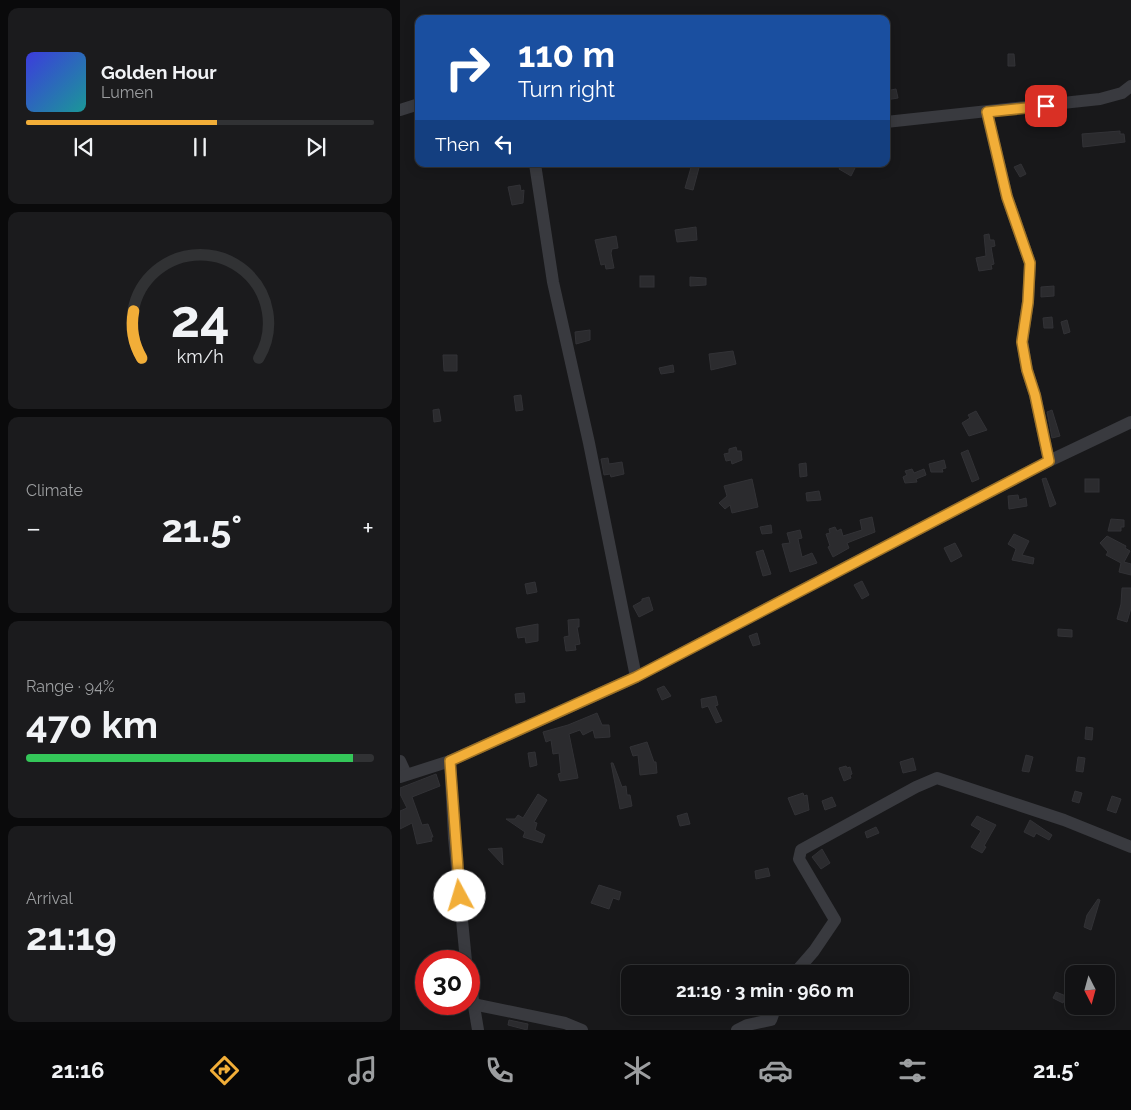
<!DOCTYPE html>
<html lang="en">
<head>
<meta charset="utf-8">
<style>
	:root { --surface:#121214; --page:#1b1b1d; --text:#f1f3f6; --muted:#9c9ea0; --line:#313234; --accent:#f2ae38 }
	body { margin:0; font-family:Raleway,sans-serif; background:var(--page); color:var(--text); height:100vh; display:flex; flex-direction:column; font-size:19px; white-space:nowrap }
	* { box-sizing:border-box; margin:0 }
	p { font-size:16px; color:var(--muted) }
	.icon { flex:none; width:28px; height:28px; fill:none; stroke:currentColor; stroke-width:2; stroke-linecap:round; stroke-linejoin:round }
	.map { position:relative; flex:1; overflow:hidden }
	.details { display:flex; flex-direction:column; gap:8px; padding:8px; background:#0a0a0b; width:400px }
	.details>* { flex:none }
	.guide { position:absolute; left:15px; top:15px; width:475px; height:152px; border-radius:10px; box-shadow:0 2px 12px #0003,0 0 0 1px var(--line); background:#1a4fa0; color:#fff; overflow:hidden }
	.needle { width:32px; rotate:174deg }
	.fabs { position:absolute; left:665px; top:965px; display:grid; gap:10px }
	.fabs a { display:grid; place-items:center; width:50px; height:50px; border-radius:10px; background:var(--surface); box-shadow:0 2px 12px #0003,0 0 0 1px var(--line); font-size:25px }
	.speed { position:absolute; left:15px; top:950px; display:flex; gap:10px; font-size:25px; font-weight:700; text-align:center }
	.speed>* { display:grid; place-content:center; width:65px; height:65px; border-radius:50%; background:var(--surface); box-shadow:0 2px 12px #0003,0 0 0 1px var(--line); line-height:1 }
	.speed .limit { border:8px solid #d22; background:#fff; color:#111 }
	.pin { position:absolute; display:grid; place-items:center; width:42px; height:42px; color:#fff; margin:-21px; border-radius:10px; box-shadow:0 2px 8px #0006 }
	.me { position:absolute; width:55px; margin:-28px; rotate:354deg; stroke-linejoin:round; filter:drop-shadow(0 0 4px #0008) }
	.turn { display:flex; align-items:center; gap:18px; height:105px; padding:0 20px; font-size:22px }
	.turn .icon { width:65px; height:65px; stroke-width:2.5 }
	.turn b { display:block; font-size:35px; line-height:42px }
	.then { display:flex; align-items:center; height:48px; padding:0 20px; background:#0003; gap:10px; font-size:19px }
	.big { font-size:38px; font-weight:700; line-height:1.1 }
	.details .tile { flex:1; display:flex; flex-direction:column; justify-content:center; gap:8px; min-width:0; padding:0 18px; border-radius:10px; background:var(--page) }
	.details .dial { align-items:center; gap:0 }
	.dial svg { height:130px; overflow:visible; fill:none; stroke:var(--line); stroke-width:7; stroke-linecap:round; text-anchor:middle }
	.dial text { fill:var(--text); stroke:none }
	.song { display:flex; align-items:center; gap:15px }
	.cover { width:60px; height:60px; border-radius:8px; background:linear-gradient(135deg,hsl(240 70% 55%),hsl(180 70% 35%)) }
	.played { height:5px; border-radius:2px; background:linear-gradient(90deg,var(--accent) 55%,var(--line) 55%) }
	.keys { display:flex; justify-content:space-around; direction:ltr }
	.heat { display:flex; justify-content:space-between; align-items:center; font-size:28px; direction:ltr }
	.charge { height:8px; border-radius:4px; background:linear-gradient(90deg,#34c759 94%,var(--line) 0) }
	.trip { position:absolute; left:221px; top:965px; width:288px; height:50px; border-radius:10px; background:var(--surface); box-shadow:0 2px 12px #0003,0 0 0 1px var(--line); font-weight:700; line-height:50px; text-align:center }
	.dock { display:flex; height:80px; justify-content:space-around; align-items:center; background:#070708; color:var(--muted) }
	.dock .icon { width:35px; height:35px }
	.dock .active { color:var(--accent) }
	.dock b { font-size:22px; color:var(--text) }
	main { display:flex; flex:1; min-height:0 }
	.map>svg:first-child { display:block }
</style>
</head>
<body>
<main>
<section class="details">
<div class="tile">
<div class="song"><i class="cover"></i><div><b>Golden Hour</b><p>Lumen</p></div></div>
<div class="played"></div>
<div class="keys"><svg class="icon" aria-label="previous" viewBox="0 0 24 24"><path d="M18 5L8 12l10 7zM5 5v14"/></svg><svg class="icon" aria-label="pause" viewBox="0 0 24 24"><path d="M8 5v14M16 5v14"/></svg><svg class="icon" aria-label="next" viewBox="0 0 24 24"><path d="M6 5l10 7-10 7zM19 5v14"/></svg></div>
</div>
<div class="tile dial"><svg viewBox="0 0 100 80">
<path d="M14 69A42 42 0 1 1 86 69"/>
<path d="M14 69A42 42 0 0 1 9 40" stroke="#f2ae38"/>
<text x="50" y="56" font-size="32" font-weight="700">24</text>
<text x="50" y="72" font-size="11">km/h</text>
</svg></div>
<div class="tile"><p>Climate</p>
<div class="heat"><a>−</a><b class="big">21.5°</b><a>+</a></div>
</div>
<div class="tile"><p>Range · 94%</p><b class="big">470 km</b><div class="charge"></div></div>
<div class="tile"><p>Arrival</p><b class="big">21:19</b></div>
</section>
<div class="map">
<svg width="731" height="1030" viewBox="0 0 731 1030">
	<rect width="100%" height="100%" fill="#18181a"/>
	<g fill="#2b2b2e" stroke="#323236">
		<path d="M608 54H614L615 66H608Z"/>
		<path d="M496 89 498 98 486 100V91Z"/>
		<path d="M720 131V134H724L725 142 683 147 682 134Z"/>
		<path d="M292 164H300L293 190 285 188Z"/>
		<path d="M442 164 456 166 451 176 439 169Z"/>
		<path d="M621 164 626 174 620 177 614 167Z"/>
		<path d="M120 185 121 191 124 190 123 203 112 205 108 187Z"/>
		<path d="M296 227 297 240 277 242 275 230Z"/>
		<path d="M589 234 590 240H594L595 246 591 247 594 264 591 265 592 269 579 271 576 258 586 256 584 235Z"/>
		<path d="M216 236 218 248 212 249 211 253 214 268 206 269 205 264 201 265 195 240Z"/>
		<rect x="240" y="276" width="14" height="11"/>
		<path d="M290 277 306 278V285L290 286Z"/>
		<path d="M654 286V296L641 297V287Z"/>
		<path d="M652 317 653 328H644L643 318Z"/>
		<path d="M667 320 670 332 664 334 661 322Z"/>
		<path d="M190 330V340L176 344 175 332Z"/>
		<path d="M333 351 336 364 311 370 309 354Z"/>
		<path d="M43 355H57V371H44Z"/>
		<path d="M273 365 274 372 261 374 259 368Z"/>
		<path d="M121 395 123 410 116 411 114 396Z"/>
		<path d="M39 409 41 421 34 422 33 410Z"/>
		<path d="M652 410 660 436 652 438 647 412Z"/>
		<path d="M576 411 587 430 569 436 562 423 570 418 568 415Z"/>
		<path d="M336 447 337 451H341L342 460 332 464 331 460 326 461 324 454 329 453V449Z"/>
		<path d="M568 450 579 479 572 482 561 453Z"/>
		<path d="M208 458 209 464 222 462 224 474 211 477 210 474 204 475 201 459Z"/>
		<path d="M544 460 546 468 542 469 543 472H531L529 464Z"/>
		<path d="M406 463 407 476 400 477 399 464Z"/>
		<path d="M512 469 514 473 524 469 526 475 516 479 517 482 505 483 503 477 507 475 505 471Z"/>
		<path d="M646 478 656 504 650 507 642 479Z"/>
		<path d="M352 479 358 507 332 513 330 505 325 509 319 503 327 496 324 486Z"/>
		<rect x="685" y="479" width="14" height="13"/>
		<path d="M419 491 421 500 407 501 406 493Z"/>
		<path d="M618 495 619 500 626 498 627 506 609 509 608 496Z"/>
		<path d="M472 517 475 532 447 543 449 548 433 557 428 547 430 546 426 534 430 533 429 529 435 527 437 531 441 529 443 536 462 530 460 520Z"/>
		<path d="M711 519 724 520V527H721V531H708Z"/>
		<path d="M371 525 372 533 362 534 360 527Z"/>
		<path d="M400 530 402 538 398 539 402 557 412 553 417 563 390 572 382 544 390 543 387 533Z"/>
		<path d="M614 534 629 541 622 555 634 558 633 564 612 560 616 549 608 544Z"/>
		<path d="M707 536 726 546 725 548 730 551 724 562 731 564V575L719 572 721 563 706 555 708 552 700 543Z"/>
		<path d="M555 543 562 556 551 562 544 548Z"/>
		<path d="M363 550 371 574 363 576 356 552Z"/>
		<path d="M462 581 469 595 462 599 454 585Z"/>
		<path d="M135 582 137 592 127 594 125 584Z"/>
		<path d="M722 588H731V608L727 622 717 619 721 604Z"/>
		<path d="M249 597 253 610 239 617 233 606 242 601V599Z"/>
		<path d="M179 619V627H177L180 644 175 645 176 650 166 651 164 637 169 636 168 620Z"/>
		<path d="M138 624V641L126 643 125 637 118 638 116 628Z"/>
		<path d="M658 629 672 630V637L658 636Z"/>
		<path d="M357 633 360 644 353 646 349 636Z"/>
		<path d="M264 686 271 696 262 700 257 689Z"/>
		<path d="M124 693 125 702 116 703 115 694Z"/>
		<path d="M316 696 318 705 315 706 322 721 316 723 308 706 302 708 301 699Z"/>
		<path d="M197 713 202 725H209L210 737 195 738 193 730 183 735 180 730 169 734 178 778 160 781 158 774 161 773 159 753 153 754 151 740 146 742 143 732 168 725Z"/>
		<path d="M686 727 693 728 692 740 685 739Z"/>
		<path d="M247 742 254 762H256L257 773 240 775 238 755 233 756 230 747Z"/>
		<path d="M135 752 137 765 130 767 128 753Z"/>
		<path d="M626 755 633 757 629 772 622 771Z"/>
		<path d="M678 757 685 758 683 772 676 771Z"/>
		<path d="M513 758 516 770 503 773 500 762Z"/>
		<path d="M211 763H213L222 787 226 786 227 795H230L232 806 220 809Z"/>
		<path d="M446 766 447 768 450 767 452 774 450 775 451 778 444 781 439 768Z"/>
		<path d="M36 774 40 786 12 797 22 825 28 824 33 837H31L32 841 17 844 12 823 0 829V811L7 808 0 794V788Z"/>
		<path d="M675 791 682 793 679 803 672 801Z"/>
		<path d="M403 793 404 796 407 795 409 810 395 815 388 798Z"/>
		<path d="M138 794 147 800 134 822 137 823 135 830 145 835 142 843 123 837 125 832 106 819H115L118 815 123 818Z"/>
		<path d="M712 796 721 799 716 813 707 810Z"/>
		<path d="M432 797 436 806 425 810 422 801Z"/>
		<path d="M287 813 290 824 280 826 277 816Z"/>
		<path d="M577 816 596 825 584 846 586 847 582 853 571 847 581 831 571 825Z"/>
		<path d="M630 820 652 835 649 840 636 833 634 837 624 832Z"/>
		<path d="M476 827 479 833 467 838 465 832Z"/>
		<path d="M102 848 103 865 88 849Z"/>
		<path d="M422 849 430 863 421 869 412 857Z"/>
		<path d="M368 868 370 876 356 879 355 871Z"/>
		<path d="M199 885 221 892 219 900 213 898 209 909 191 903Z"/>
		<path d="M698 899 700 900 691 930 684 927 687 915Z"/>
		<path d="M656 992 666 996 663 1003 653 998Z"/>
		<path d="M109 1020 128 1024 127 1030 108 1025Z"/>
	</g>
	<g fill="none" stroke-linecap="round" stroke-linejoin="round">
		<g stroke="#393a3f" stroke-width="12">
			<path d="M0 110 19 104"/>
			<path d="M587 113 607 197 630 263 628 302 622 341 627 370 635 395 649 461"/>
			<path d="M486 122 700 99 722 93 731 86"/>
			<path d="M135 164 153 282 189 443 236 677"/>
			<path d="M0 761 6 774"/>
			<path d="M50 761 54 838 66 961"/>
			<path d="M0 777 50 761 236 677 649 461 731 422"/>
			<path d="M394 974 414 951 435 920 399 859 401 850 516 787 537 778 664 820 731 847"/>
			<path d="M69 976 78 1030"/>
			<path d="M73 1004 165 1023 182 1030"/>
			<path d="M337 1030 347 1025 371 1020 376 1006"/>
		</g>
	</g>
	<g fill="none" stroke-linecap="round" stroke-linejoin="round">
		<g stroke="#9d7124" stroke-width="12">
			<path id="route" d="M60 896 50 761 236 677 649 461 635 395 627 370 622 342 628 302 630 263 607 197 587 112 646 106"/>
		</g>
		<use href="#route" stroke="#f2ae38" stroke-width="9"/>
	</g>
</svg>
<div class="fabs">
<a><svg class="needle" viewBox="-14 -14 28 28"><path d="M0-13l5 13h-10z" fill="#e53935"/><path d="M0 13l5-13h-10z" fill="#9c9ea0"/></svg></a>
</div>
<div class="speed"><div class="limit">30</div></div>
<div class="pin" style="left:646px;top:106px;background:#d93025"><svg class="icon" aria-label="arrive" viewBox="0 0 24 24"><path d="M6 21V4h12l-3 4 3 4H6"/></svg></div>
<svg class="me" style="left:60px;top:896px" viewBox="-20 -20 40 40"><circle r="19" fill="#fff"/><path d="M0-13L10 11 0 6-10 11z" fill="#f2ae38"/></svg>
<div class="trip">21:19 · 3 min · 960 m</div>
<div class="guide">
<div class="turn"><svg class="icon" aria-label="right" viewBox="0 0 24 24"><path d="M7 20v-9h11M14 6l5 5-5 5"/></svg><div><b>110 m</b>Turn right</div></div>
<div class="then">Then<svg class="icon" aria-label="left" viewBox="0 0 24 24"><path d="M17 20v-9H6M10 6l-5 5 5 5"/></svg></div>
</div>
</div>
</main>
<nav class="dock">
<b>21:16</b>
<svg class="icon active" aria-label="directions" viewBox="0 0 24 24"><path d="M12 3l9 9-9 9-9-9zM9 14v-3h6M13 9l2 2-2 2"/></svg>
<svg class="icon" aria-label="music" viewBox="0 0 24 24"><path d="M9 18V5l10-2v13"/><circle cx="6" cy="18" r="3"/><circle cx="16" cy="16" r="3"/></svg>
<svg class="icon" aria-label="phone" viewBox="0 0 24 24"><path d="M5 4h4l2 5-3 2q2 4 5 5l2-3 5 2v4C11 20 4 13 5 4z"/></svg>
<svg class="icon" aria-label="climate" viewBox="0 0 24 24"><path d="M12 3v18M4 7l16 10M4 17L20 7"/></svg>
<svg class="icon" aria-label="car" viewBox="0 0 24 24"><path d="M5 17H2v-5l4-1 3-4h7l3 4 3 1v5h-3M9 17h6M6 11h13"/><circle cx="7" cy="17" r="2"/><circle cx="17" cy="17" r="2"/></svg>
<svg class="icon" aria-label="filters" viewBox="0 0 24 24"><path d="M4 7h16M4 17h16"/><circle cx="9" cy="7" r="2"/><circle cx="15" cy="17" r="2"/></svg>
<b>21.5°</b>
</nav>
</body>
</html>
